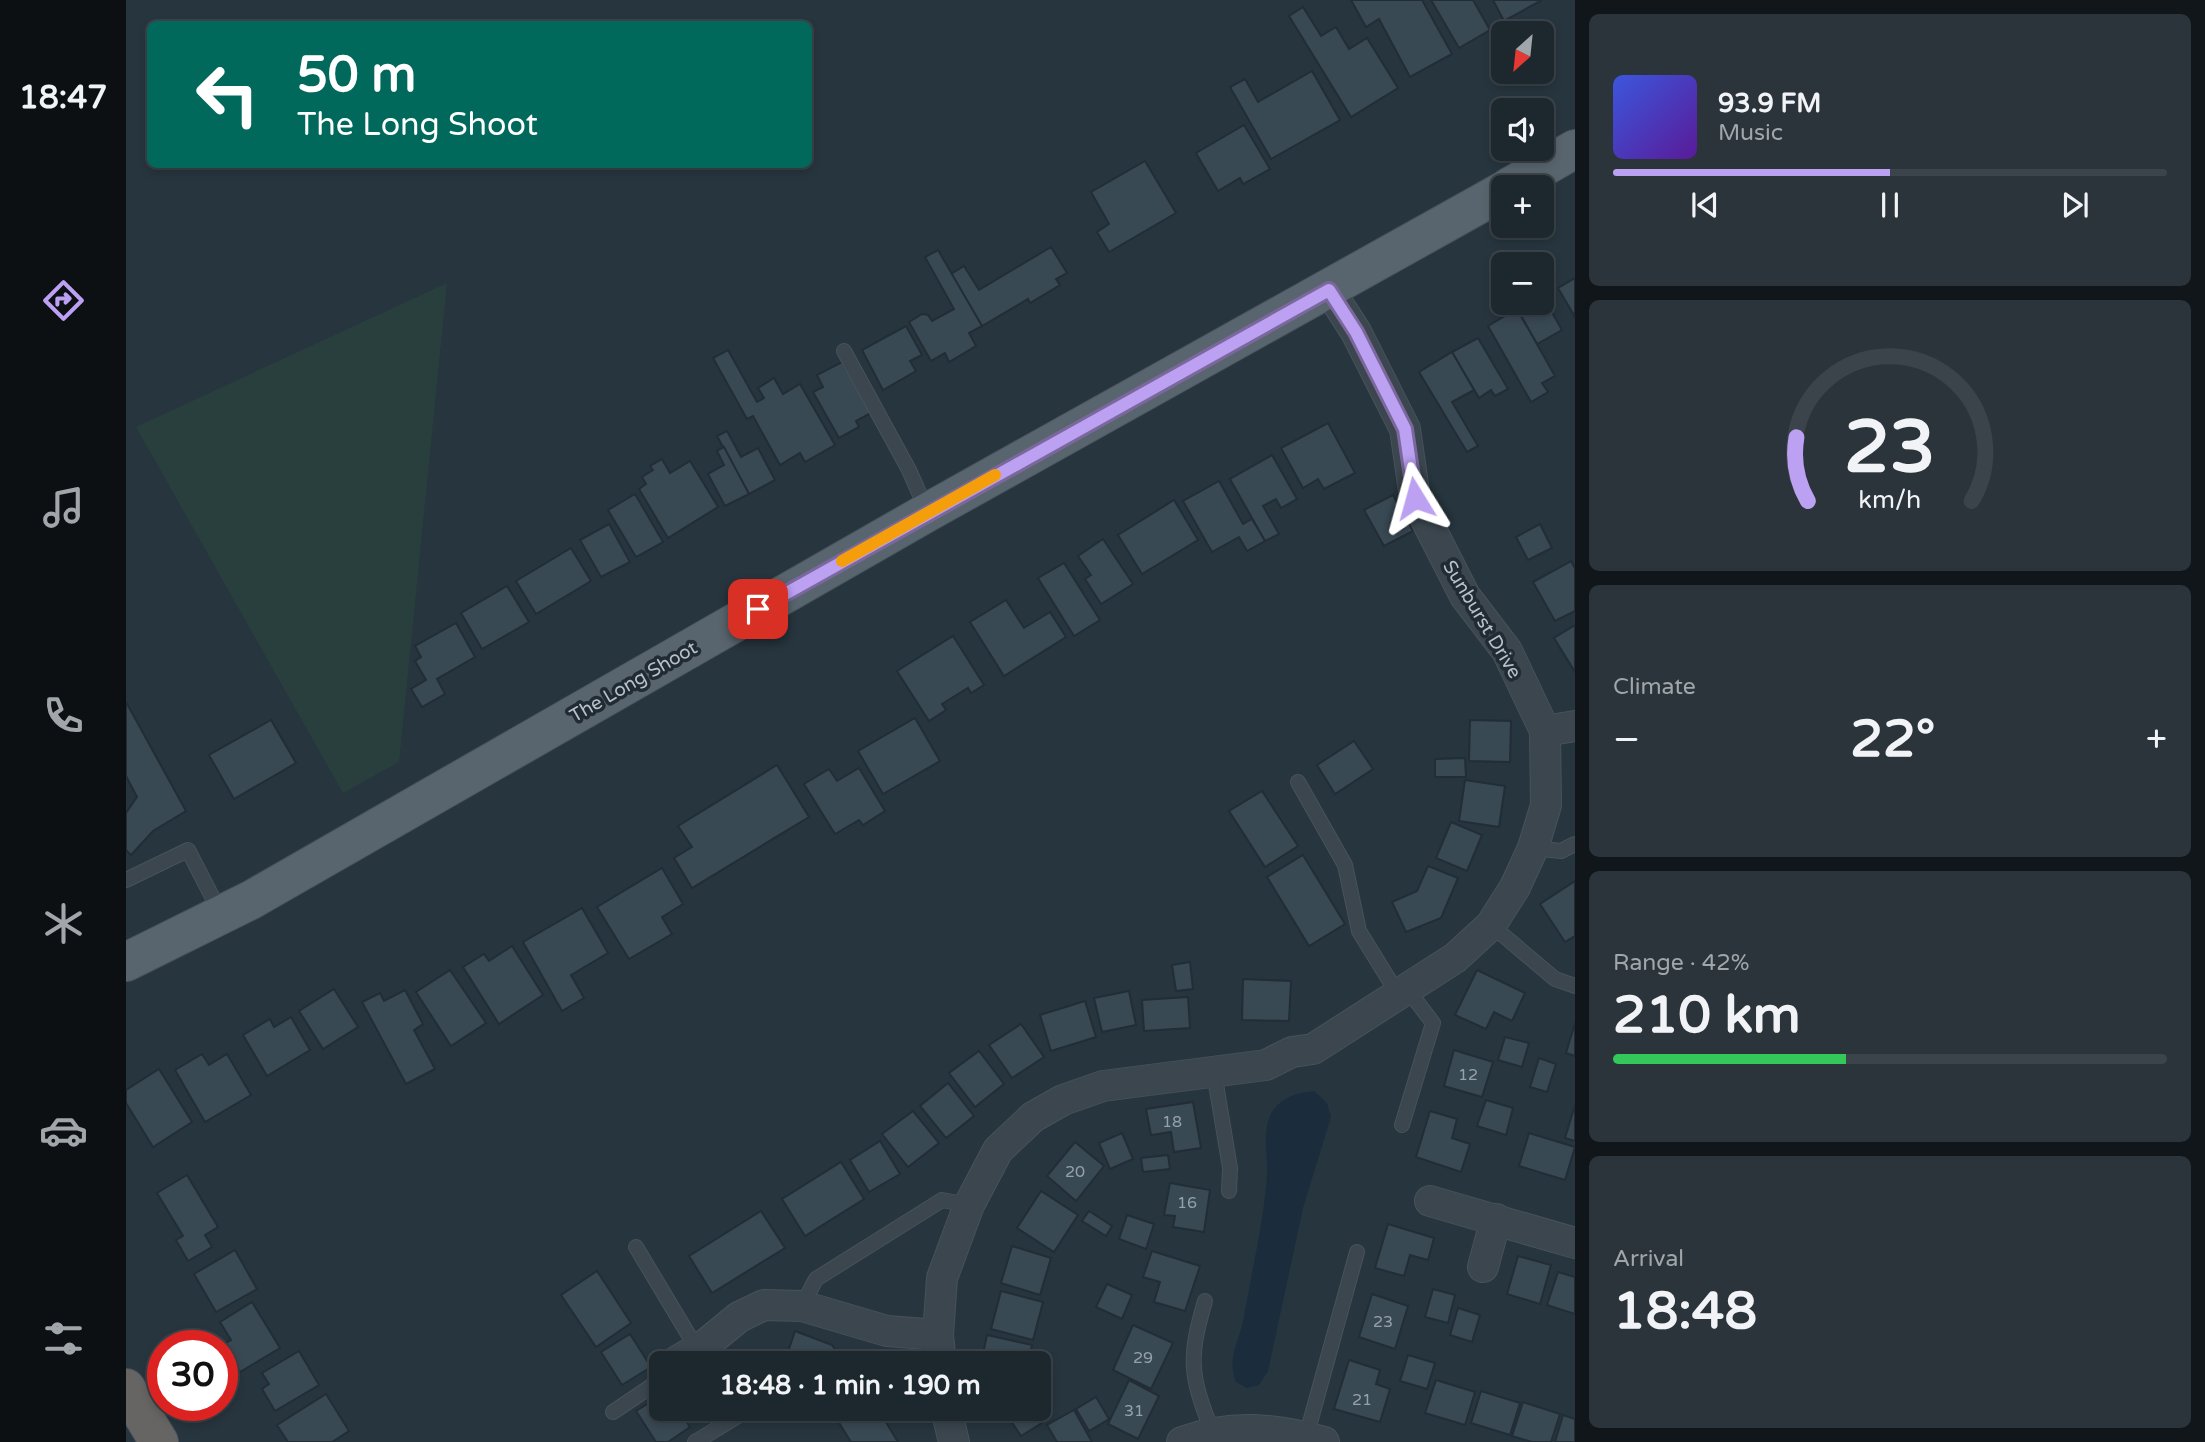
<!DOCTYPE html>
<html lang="en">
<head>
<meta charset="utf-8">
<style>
	:root { --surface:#1d282e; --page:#2a343a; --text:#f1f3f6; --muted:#a0a6aa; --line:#3b444a; --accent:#bca0f2 }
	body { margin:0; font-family:"Varela Round",sans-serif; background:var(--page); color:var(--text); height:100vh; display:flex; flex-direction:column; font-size:26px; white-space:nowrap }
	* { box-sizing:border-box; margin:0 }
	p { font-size:23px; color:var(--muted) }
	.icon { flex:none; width:38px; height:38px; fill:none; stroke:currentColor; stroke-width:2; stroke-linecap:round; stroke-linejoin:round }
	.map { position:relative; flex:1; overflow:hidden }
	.sheet { display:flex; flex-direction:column; gap:14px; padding:14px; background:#101619; width:630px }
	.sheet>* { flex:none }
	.guide { position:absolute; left:21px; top:21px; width:665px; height:147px; border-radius:10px; box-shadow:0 4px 10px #0003,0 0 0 2px var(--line); background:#00695c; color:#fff; overflow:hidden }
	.needle { width:46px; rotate:207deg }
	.controls { position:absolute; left:1365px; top:21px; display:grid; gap:14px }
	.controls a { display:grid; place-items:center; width:63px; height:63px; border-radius:10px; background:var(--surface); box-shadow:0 4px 10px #0003,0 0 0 2px var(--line); font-size:35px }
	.speed { position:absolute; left:21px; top:1330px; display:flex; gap:14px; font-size:35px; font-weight:700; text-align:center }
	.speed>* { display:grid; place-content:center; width:91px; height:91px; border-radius:50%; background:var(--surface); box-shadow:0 4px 10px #0003,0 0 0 2px var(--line); line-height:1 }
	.speed .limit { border:10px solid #d22; background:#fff; color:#111 }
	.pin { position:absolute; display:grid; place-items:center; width:60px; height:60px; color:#fff; margin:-30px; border-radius:14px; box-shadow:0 4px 10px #0006 }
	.me { position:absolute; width:77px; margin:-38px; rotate:352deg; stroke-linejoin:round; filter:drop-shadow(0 0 5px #0008) }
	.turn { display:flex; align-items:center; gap:24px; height:147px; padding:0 35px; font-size:32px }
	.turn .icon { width:91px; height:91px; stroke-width:2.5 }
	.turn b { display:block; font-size:49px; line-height:60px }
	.big { font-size:52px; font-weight:800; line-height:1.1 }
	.sheet .tile { flex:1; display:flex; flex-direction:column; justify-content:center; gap:10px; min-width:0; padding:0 24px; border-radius:10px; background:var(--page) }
	.sheet .dial { align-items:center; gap:0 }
	.dial svg { height:182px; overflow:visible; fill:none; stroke:var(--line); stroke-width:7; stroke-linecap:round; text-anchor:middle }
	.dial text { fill:var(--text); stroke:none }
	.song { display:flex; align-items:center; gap:21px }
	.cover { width:84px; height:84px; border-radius:10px; background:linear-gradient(135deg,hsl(230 70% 55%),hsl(270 70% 35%)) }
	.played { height:7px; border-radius:4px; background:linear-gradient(90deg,var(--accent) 50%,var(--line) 50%) }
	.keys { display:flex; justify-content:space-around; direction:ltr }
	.heat { display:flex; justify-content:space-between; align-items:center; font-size:38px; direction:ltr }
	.charge { height:10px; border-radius:5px; background:linear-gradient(90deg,#34c759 42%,var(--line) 0) }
	.trip { position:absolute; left:523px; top:1351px; width:402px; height:70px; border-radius:10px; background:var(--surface); box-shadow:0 4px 10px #0003,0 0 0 2px var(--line); font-weight:800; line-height:70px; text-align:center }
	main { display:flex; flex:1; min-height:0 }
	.dock { display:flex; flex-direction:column; width:126px; justify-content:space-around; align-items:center; background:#0c1012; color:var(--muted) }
	.dock .icon { width:49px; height:49px }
	.dock .selected { color:var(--accent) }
	.dock b { font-size:32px; color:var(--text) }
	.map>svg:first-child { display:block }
</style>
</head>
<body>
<main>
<nav class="dock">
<b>18:47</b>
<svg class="icon selected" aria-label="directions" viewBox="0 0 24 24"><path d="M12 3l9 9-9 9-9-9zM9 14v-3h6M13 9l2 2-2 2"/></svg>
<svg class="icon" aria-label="music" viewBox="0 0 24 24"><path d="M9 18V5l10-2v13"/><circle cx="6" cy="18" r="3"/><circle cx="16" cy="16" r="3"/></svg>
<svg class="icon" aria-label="phone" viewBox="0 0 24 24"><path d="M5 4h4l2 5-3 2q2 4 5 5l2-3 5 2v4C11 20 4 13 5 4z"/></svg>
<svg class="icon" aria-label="climate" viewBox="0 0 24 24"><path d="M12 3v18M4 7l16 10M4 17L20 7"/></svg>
<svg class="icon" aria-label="car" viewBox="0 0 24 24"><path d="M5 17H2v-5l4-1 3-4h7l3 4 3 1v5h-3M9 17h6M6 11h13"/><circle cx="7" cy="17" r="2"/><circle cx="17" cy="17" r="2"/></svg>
<svg class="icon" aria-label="filters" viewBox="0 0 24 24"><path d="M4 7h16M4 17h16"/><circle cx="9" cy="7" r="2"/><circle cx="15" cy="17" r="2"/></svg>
</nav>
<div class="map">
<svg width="1449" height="1442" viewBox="0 0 1449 1442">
	<rect width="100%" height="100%" fill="#27353e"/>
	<path fill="#293f3e" d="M321 283 273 762 217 793 10 427Z"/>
	<path fill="#1b2d3c" d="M1188 1091 1201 1103 1205 1117 1177 1208 1142 1371 1133 1385 1121 1388 1110 1382C1100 1356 1114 1342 1118 1316 1126 1270 1138 1221 1141 1174 1142 1153 1136 1136 1144 1116 1152 1098 1170 1093 1188 1091Z"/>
	<g fill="#394954" stroke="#222d36" stroke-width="2">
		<path d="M1225 0H1296L1326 54 1284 77 1253 19 1240 27Z"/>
		<path d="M1305 0H1347L1364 30 1333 48Z"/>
		<path d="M1367 0H1416L1378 21Z"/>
		<path d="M1177 7 1195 36 1210 27 1223 49 1241 38 1272 88 1225 117 1163 16Z"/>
		<path d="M1186 71 1214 120 1145 159 1104 87 1119 79 1132 102Z"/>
		<path d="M1118 125 1144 169 1117 184 1114 178 1092 191 1070 153Z"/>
		<path d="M1019 161 1050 213 983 252 971 232 983 224 965 192Z"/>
		<path d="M925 247 941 273 930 279 934 285 904 303 902 299 856 326 825 274 838 266 853 290Z"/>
		<path d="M812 250 856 326 843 333 850 346 823 362 819 353 805 361 783 322 796 314 802 315 806 321 828 309 799 257Z"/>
		<path d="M1449 278V317L1432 288Z"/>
		<path d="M1416 295 1436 330 1411 344 1391 309 1403 303H1416Z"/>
		<path d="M1391 309 1429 376 1416 383 1422 392 1405 402 1362 326Z"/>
		<path d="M780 326 796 355 784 361 790 371 757 390 736 350Z"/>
		<path d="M1352 338 1382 389 1369 396 1365 390 1353 398 1326 352Z"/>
		<path d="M602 350 631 402 638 398 632 388 648 378 657 394 674 384 709 445 679 462 674 453 654 465 627 416 621 419 587 358Z"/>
		<path d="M1326 352 1348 390 1326 402 1352 446 1341 452 1293 372Z"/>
		<path d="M716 362 745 413 730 421 733 427 713 438 687 392 697 387 691 375Z"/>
		<path d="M1202 423 1229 473 1198 489 1192 479 1177 488 1155 448Z"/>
		<path d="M601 431 615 457 632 448 649 480 623 494 591 436Z"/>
		<path d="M598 447 623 494 599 506 582 474 598 465 591 451Z"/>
		<path d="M1146 455 1171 499 1155 508 1150 499 1137 506 1153 534 1139 541 1104 479Z"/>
		<path d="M536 459 544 473 564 461 592 507 542 538 513 489 520 484 516 477 527 470 524 466Z"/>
		<path d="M1093 481 1117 524 1126 519 1139 541 1121 551 1113 537 1086 552 1057 501Z"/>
		<path d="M509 494 537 542 510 557 482 510Z"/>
		<path d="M1267 495 1287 531 1258 546 1238 510Z"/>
		<path d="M1048 500 1072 540 1016 574 992 535Z"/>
		<path d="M483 524 504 562 475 577 454 540Z"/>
		<path d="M1414 524 1426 548 1402 560 1390 537Z"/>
		<path d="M977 539 1007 584 975 604 959 579 965 575 952 556Z"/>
		<path d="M445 548 465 581 410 614 390 581Z"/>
		<path d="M1445 561 1449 568V611L1429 621 1407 582Z"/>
		<path d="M938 563 974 620 948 636 912 578Z"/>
		<path d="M381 586 403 622 356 649 335 613Z"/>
		<path d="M880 600 898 628 924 612 940 637 878 676 844 622Z"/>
		<path d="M330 623 349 657 311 679 319 694 296 707 285 689 300 680 289 661 295 657 289 646Z"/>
		<path d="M1449 625V672L1428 638Z"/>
		<path d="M827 636 858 685 845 693 842 688 816 704 820 710 803 721 771 671Z"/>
		<path d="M0 702 60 811 27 831 5 855 0 850V813L11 797 0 776Z"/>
		<path d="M789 718 814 761 757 794 732 751Z"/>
		<path d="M145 720 170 763 108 799 83 755Z"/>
		<path d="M1344 720 1385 721 1384 762 1343 761Z"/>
		<path d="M1228 741 1247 769 1209 794 1191 765Z"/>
		<path d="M1339 758 1340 777H1309V759Z"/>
		<path d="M651 765 683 817 566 888 548 858 566 847 552 826Z"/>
		<path d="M733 768 759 811 737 825 733 820 709 834 678 784 703 769 711 781Z"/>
		<path d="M1339 780 1379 786 1373 827 1333 821Z"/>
		<path d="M1136 791 1172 846 1139 867 1103 811Z"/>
		<path d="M1325 822 1356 835 1341 871 1310 858Z"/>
		<path d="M1177 855 1219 924 1183 946 1141 877Z"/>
		<path d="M1302 866 1332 878 1315 918 1280 932 1266 902 1291 891Z"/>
		<path d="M536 868 557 904 536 917 546 934 503 959 471 907Z"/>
		<path d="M1449 881V936L1439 942 1414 904Z"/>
		<path d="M456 908 482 953 445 975 458 998 436 1011 397 942Z"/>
		<path d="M386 946 417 995 373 1024 337 967 358 954 363 961Z"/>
		<path d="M1064 962 1067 989 1050 991 1046 965Z"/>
		<path d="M324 970 360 1023 325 1046 290 992Z"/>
		<path d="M1351 970 1399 993 1386 1021 1368 1012 1360 1029 1329 1015Z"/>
		<path d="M1117 979 1165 981 1163 1021 1116 1020Z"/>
		<path d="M208 989 232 1027 197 1049 173 1011Z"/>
		<path d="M279 990 297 1024 288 1030 309 1069 280 1084 236 1002 254 993 258 1001Z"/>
		<path d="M1003 991 1010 1025 976 1032 968 998Z"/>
		<path d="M1062 997 1064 1028 1018 1031 1016 1000Z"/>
		<path d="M959 1001 970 1037 925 1051 914 1015Z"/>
		<path d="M165 1017 184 1050 141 1076 117 1035 144 1019 148 1027Z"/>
		<path d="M1449 1023V1056L1440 1053Z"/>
		<path d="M895 1024 918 1057 886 1078 863 1045Z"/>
		<path d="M1379 1037 1403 1043 1396 1067 1372 1060Z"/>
		<path d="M1328 1050 1367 1062 1356 1097 1318 1086Z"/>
		<path d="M853 1051 878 1084 849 1107 823 1073Z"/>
		<path d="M76 1054 83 1065 101 1054 125 1095 79 1122 49 1070Z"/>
		<path d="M1413 1058 1430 1064 1421 1092 1404 1087Z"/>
		<path d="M33 1069 66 1122 27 1147 0 1103V1090Z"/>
		<path d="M822 1083 848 1116 820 1138 794 1106Z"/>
		<path d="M1360 1100 1387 1108 1380 1135 1351 1126Z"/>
		<path d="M1067 1102 1075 1148 1048 1152 1045 1132 1025 1135 1020 1109Z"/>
		<path d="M1449 1105V1141L1439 1138Z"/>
		<path d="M787 1111 813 1143 782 1167 756 1134Z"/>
		<path d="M1304 1111 1331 1119 1326 1138 1344 1144 1335 1172 1290 1157Z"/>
		<path d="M996 1133 1007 1159 984 1169 973 1143Z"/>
		<path d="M1403 1133 1449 1147 1439 1180 1393 1166Z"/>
		<path d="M754 1141 774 1174 743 1192 724 1160Z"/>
		<path d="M949 1142 978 1166 950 1201 921 1176Z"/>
		<path d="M1042 1155 1044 1169 1017 1172 1015 1158Z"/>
		<path d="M715 1162 738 1199 679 1236 656 1199Z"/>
		<path d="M61 1175 92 1227 79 1235 86 1247 62 1261 50 1240 57 1236 31 1193Z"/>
		<path d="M1044 1183 1084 1190 1078 1232 1047 1227 1049 1216 1038 1215Z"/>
		<path d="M915 1191 952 1215 928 1252 891 1228Z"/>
		<path d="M635 1211 659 1248 586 1293 563 1256Z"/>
		<path d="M963 1211 986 1226 980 1236 956 1221Z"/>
		<path d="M1001 1215 1028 1224 1020 1249 993 1239Z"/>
		<path d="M1262 1224 1308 1238 1302 1260 1284 1255 1278 1276 1249 1268Z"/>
		<path d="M886 1246 925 1258 914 1295 875 1283Z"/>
		<path d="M109 1250 131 1289 90 1312 68 1274Z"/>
		<path d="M1026 1251 1074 1266 1059 1311 1028 1302 1034 1282 1017 1277Z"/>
		<path d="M1392 1256 1425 1265 1414 1304 1381 1294Z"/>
		<path d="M471 1271 505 1323 470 1347 435 1295Z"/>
		<path d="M1432 1272 1449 1277V1314L1421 1305Z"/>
		<path d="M981 1284 1006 1295 996 1319 970 1307Z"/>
		<path d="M1307 1289 1329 1295 1322 1323 1299 1317Z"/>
		<path d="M875 1291 917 1302 907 1340 865 1329Z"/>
		<path d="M1246 1294 1282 1306 1269 1349 1233 1337Z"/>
		<path d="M126 1302 154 1348 114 1372 97 1345 105 1340 94 1322Z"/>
		<path d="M1332 1308 1354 1315 1346 1342 1324 1335Z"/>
		<path d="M1007 1325 1047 1343 1025 1389 987 1370Z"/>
		<path d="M669 1331 706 1345 718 1363 659 1361Z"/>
		<path d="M504 1334 525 1367 496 1385 475 1352Z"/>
		<path d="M861 1335 906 1345 902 1363H855Z"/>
		<path d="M173 1351 193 1385 149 1411 136 1389 143 1384 136 1373Z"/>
		<path d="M1282 1355 1309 1363 1301 1389 1274 1381Z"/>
		<path d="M1223 1360 1254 1370 1250 1384 1264 1389 1254 1422 1208 1409Z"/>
		<path d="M1003 1380 1033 1396 1012 1439 982 1424Z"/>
		<path d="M1310 1380 1349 1392 1339 1425 1299 1413Z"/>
		<path d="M1355 1391 1394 1403 1384 1435 1345 1423Z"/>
		<path d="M200 1394 223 1431 206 1442H162L151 1425Z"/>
		<path d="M536 1395V1409H552L564 1427 542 1442H530L510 1411Z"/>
		<path d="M970 1397 983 1419 963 1431 950 1409Z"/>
		<path d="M1397 1402 1434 1414 1425 1442H1406L1386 1436Z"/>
		<path d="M707 1409H752L772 1442H725L705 1410Z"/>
		<path d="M877 1409H911L919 1421 895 1436Z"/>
		<path d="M948 1410 966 1442H931L921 1425Z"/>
		<path d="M1437 1415 1449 1419V1442H1429Z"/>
	</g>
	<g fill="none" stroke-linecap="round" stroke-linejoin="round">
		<g stroke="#47525b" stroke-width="16">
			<g id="service">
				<path d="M718 351 783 470 801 511"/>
				<path d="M1172 782 1219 865 1233 931 1273 996"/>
				<path d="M1407 848 1435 851 1449 844"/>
				<path d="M0 880 62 850 95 914"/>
				<path d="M1365 925 1429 979 1449 986"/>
				<path d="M1088 1072 1104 1168 1103 1191"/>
				<path d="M1276 1125 1307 1023 1282 990"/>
				<path d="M510 1247 571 1349"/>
				<path d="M1079 1301C1062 1359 1064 1375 1086 1431"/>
				<path d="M676 1306 690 1279 816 1200 843 1205"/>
				<path d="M487 1412 536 1379"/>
				<path d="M1180 1437 1231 1252"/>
				<path d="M569 1442 617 1413V1409"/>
			</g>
		</g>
		<g stroke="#47525b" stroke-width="32">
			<g id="minor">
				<path d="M1419 731 1449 726"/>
				<path d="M1304 1201 1449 1243"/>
				<path d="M1357 1267 1370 1219"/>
				<path d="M548 1363 580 1344 613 1317 638 1305 676 1306 761 1331 812 1335"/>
				<path d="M815 1363 812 1335 816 1278 843 1205 872 1150 907 1117 937 1100 977 1086 1140 1065 1166 1052 1187 1049 1329 958 1365 925 1389 887 1407 848 1420 805 1419 731 1381 651 1339 596 1289 498 1279 429 1230 332 1203 290"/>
				<path d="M820 1409 828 1442"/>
				<path d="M1056 1442C1104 1424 1149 1428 1198 1442"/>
			</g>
		</g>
		<g stroke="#47525b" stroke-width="40">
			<g id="primary">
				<path d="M1383 187 1449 149"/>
				<path d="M0 962 125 900 802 512 1377 191"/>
			</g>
		</g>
		<g stroke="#465159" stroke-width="40">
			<path id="trunk" d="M0 1388 33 1442"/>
		</g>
		<use href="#service" stroke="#3b464e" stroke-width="14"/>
		<use href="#minor" stroke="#3b464e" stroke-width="30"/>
		<use href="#primary" stroke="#59656e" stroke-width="38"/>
		<use href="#trunk" stroke="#666564" stroke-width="38"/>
	</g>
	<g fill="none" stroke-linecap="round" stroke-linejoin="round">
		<g stroke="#7a689d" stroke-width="18">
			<path id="route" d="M632 609 1203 290 1230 332 1279 429 1289 498"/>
		</g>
		<use href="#route" stroke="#bca0f2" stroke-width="12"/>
		<path stroke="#f59e0b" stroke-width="12" d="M716 561 869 475"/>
	</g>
	<g text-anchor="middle" stroke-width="7" stroke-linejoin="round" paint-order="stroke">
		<g font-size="16" fill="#96a1aa">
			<text x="1342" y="1080">12</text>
			<text x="1046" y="1127">18</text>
			<text x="949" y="1177">20</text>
			<text x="1061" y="1208">16</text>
			<text x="1257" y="1327">23</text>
			<text x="1017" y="1363">29</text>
			<text x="1236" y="1405">21</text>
			<text x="1008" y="1416">31</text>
		</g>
		<g font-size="19" fill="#b7c1c9" stroke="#202b34">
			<text transform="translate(1357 619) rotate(59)" y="7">Sunburst Drive</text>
			<text transform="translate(507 681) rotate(-30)" y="7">The Long Shoot</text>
		</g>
	</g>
</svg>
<div class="controls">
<a><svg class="needle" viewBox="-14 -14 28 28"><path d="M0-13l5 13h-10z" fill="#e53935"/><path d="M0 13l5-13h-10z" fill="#a0a6aa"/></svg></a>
<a><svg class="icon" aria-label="sound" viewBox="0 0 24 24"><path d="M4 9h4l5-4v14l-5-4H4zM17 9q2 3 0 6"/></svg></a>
<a>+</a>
<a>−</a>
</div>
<div class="speed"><div class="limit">30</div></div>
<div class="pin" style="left:632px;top:609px;background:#d93025"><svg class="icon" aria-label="arrive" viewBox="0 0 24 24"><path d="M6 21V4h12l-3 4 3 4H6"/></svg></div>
<svg class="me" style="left:1289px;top:498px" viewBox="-20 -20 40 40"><path d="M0-17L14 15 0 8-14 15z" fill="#bca0f2" stroke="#fff" stroke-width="4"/></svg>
<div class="trip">18:48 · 1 min · 190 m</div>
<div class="guide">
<div class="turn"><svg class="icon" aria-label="left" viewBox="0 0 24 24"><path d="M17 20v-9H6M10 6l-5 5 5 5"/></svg><div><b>50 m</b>The Long Shoot</div></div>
</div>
</div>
<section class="sheet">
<div class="tile">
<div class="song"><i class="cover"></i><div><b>93.9 FM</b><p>Music</p></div></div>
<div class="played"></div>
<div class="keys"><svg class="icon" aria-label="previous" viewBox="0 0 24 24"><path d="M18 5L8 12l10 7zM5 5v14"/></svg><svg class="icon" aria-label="pause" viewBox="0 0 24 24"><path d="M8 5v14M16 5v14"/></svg><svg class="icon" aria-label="next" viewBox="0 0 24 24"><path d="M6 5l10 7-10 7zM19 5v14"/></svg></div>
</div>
<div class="tile dial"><svg viewBox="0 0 100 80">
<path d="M14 69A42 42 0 1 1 86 69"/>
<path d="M14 69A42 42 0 0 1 9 41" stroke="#bca0f2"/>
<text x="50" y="56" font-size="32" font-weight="700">23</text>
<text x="50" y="72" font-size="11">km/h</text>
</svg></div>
<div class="tile"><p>Climate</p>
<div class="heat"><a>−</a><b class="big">22°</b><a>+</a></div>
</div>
<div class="tile"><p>Range · 42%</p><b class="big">210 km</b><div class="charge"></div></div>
<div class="tile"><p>Arrival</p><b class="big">18:48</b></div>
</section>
</main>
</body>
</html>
